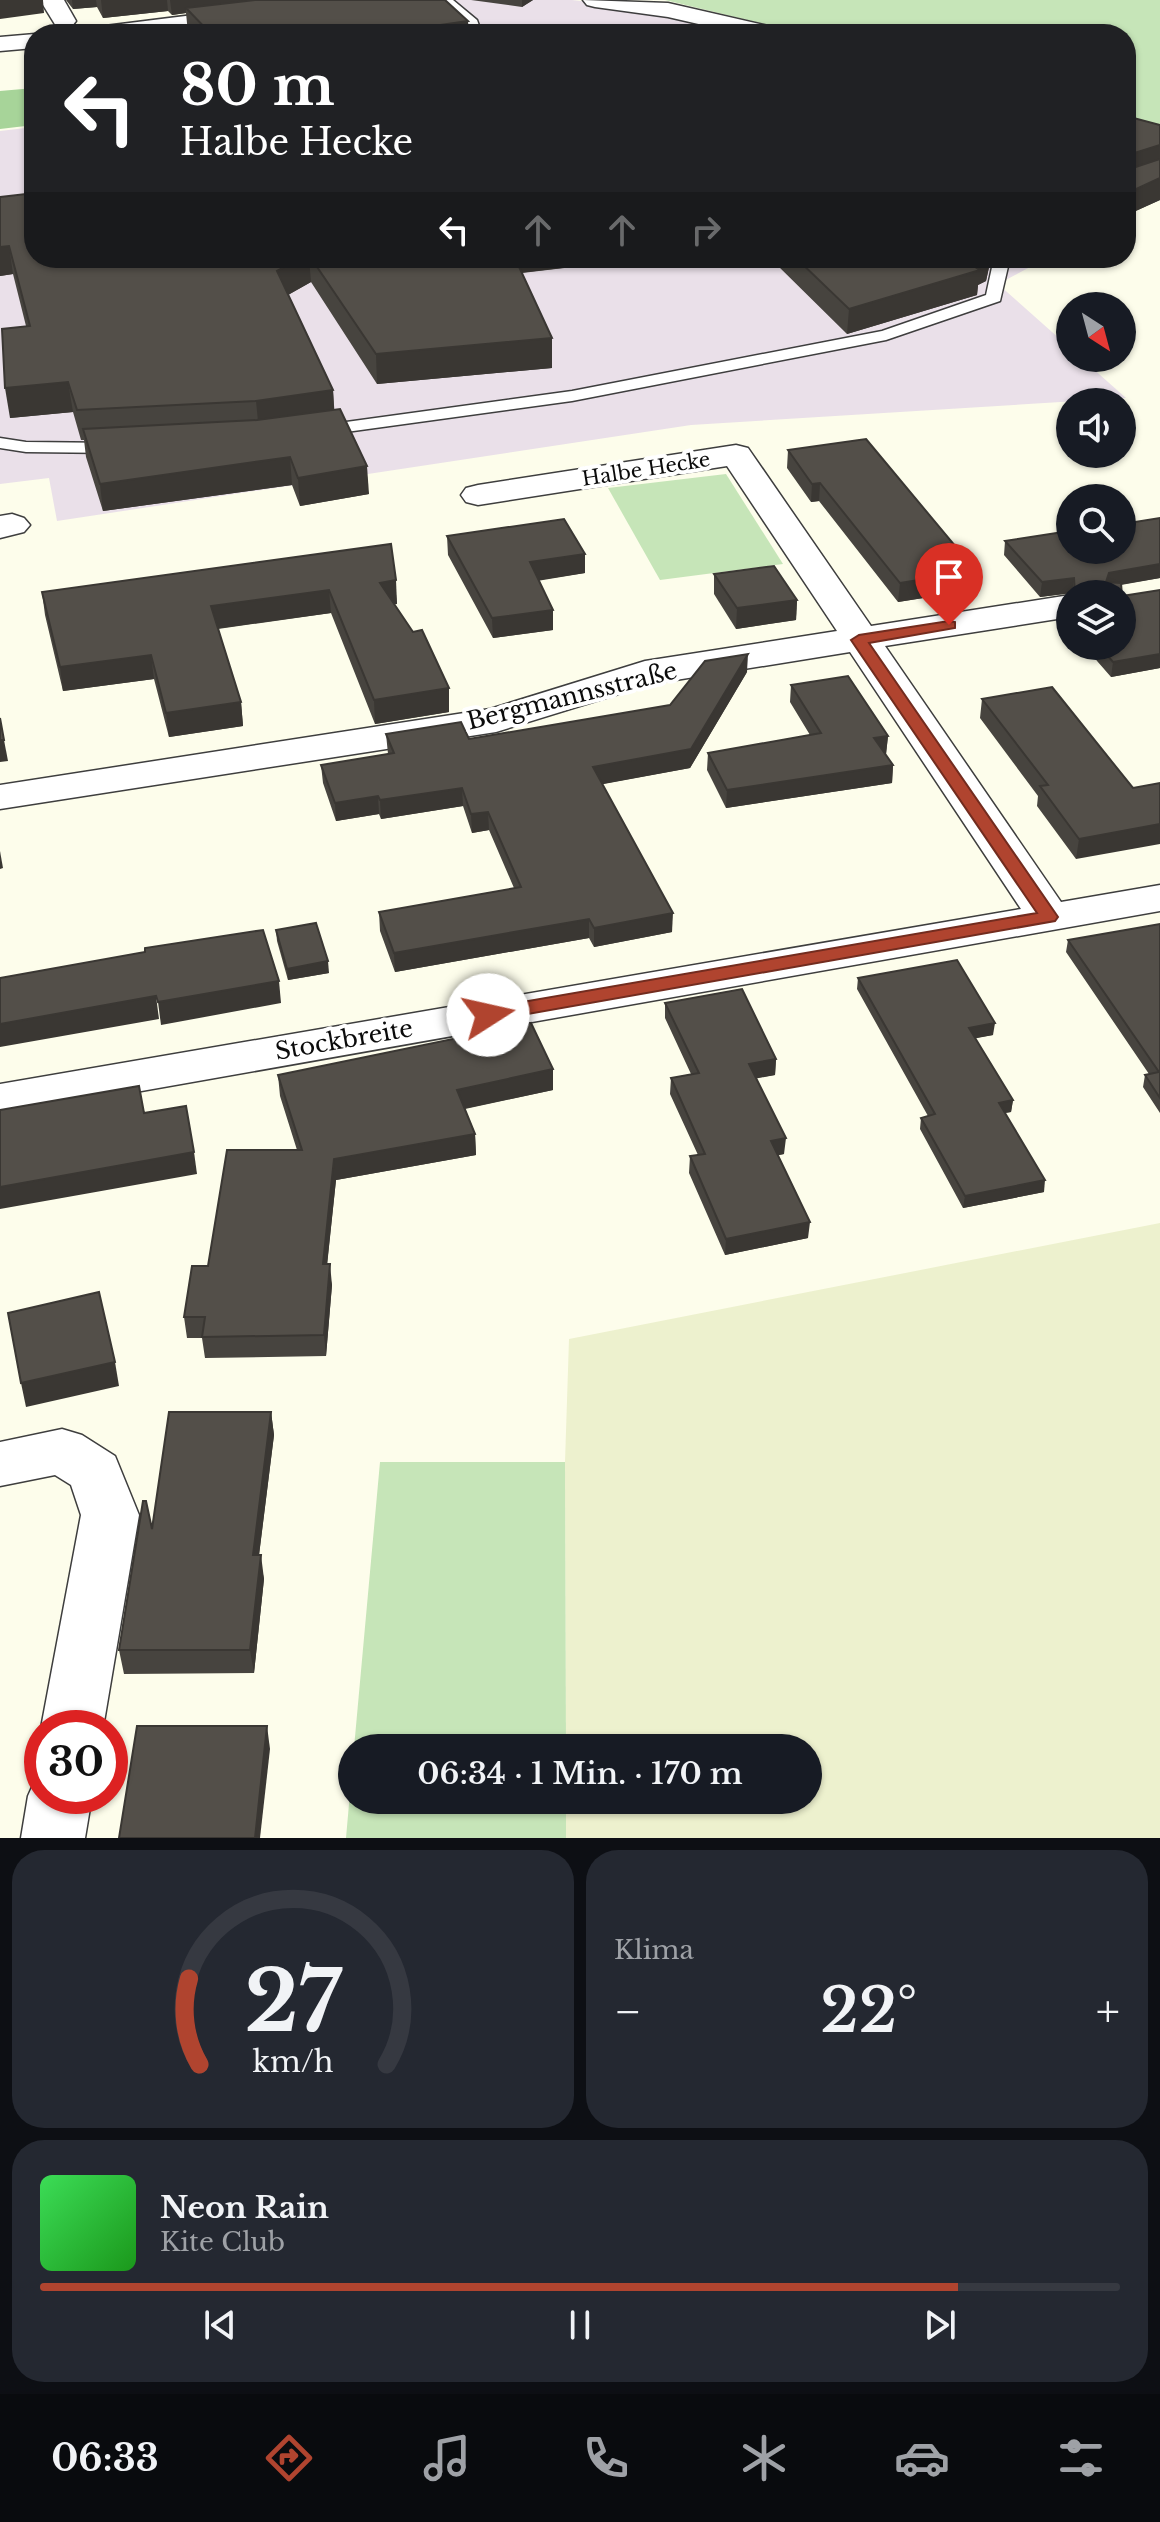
<!DOCTYPE html>
<html lang="de">
<head>
<meta charset="utf-8">
<style>
	:root { --surface:#171b24; --page:#242831; --text:#f1f3f6; --muted:#9ea1a6; --line:#363941; --accent:#b0442f }
	body { margin:0; font-family:"Libre Baskerville",serif; background:var(--page); color:var(--text); height:100vh; display:flex; flex-direction:column; font-size:30px; white-space:nowrap }
	* { box-sizing:border-box; margin:0 }
	p { font-size:26px; color:var(--muted) }
	.icon { flex:none; width:44px; height:44px; fill:none; stroke:currentColor; stroke-width:2; stroke-linecap:round; stroke-linejoin:round }
	.map { position:relative; height:1838px; overflow:hidden }
	.side { display:flex; flex-direction:column; gap:12px; padding:12px; background:#0d0f14; flex:1 }
	.side>* { flex:none }
	.banner { position:absolute; left:24px; top:24px; width:1112px; height:244px; border-radius:32px; box-shadow:0 2px 6px #0004; background:#202124; color:#fff; overflow:hidden }
	.needle { width:52px; rotate:144deg }
	.controls { position:absolute; left:1056px; top:292px; display:grid; gap:16px }
	.controls a { display:grid; place-items:center; width:80px; height:80px; border-radius:50%; background:var(--surface); box-shadow:0 2px 6px #0004; font-size:40px }
	.speed { position:absolute; left:24px; top:1710px; display:flex; gap:16px; font-size:40px; font-weight:700; text-align:center }
	.speed>* { display:grid; place-content:center; width:104px; height:104px; border-radius:50%; background:var(--surface); box-shadow:0 2px 6px #0004; line-height:1 }
	.speed .limit { border:12px solid #d22; background:#fff; color:#111 }
	.pin { position:absolute; display:grid; place-items:center; width:68px; height:68px; color:#fff; margin:-82px -34px; border-radius:50% 50% 50% 0; rotate:-45deg; box-shadow:0 0 8px #0007 }
	.pin .icon { rotate:45deg }
	.me { position:absolute; width:88px; margin:-44px; rotate:80deg; stroke-linejoin:round; filter:drop-shadow(0 0 6px #0008) }
	.turn { display:flex; align-items:center; gap:28px; height:168px; padding:0 24px; font-size:36px }
	.turn .icon { width:104px; height:104px; stroke-width:2.5 }
	.turn b { display:block; font-size:56px; line-height:68px }
	.lanes { display:flex; align-items:center; height:76px; padding:0 24px; background:#0003; justify-content:center; gap:40px; direction:ltr }
	.lanes .off { opacity:.35 }
	.big { font-size:60px; font-weight:600; line-height:1.1 }
	.side .widget { flex:1; display:flex; flex-direction:column; justify-content:center; gap:12px; min-width:0; padding:0 28px; border-radius:32px; background:var(--page) }
	.side .dial { align-items:center; gap:0 }
	.dial svg { height:208px; overflow:visible; fill:none; stroke:var(--line); stroke-width:7; stroke-linecap:round; text-anchor:middle }
	.dial text { fill:var(--text); stroke:none }
	.song { display:flex; align-items:center; gap:24px }
	.cover { width:96px; height:96px; border-radius:12px; background:linear-gradient(135deg,hsl(130 70% 55%),hsl(120 70% 35%)) }
	.played { height:8px; border-radius:4px; background:linear-gradient(90deg,var(--accent) 85%,var(--line) 85%) }
	.keys { display:flex; justify-content:space-around; direction:ltr }
	.heat { display:flex; justify-content:space-between; align-items:center; font-size:44px; direction:ltr }
	.side .tiles { flex:1; display:grid; gap:12px; grid-template-columns:1fr 1fr }
	.widget:last-child { grid-column:span 2 }
	.trip { position:absolute; left:338px; top:1734px; width:484px; height:80px; border-radius:40px; background:var(--surface); box-shadow:0 2px 6px #0004; font-weight:600; line-height:80px; text-align:center }
	.tabs { display:flex; height:128px; justify-content:space-around; align-items:center; background:#090b0e; color:var(--muted) }
	.tabs .icon { width:56px; height:56px }
	.tabs .current { color:var(--accent) }
	.tabs b { font-size:36px; color:var(--text) }
	.map>svg:first-child { display:block }
</style>
</head>
<body>
<div class="map">
<svg width="1160" height="1838" viewBox="0 0 1160 1838">
	<rect width="100%" height="100%" fill="#fdfdeb"/>
	<g fill="#eae0e9">
		<path d="M414 0H572L616 5 762 34H268Z"/>
		<path d="M34 127V258H1047L998 284 1070 348V358H1081L1126 398 691 425 57 521 49 478 0 484V131Z"/>
	</g>
	<path fill="#edf1ce" d="M1160 1223V1838H566V1800H808V1748H566L565 1462 569 1339Z"/>
	<g fill="#c6e5b8">
		<path d="M665 0H1160V125L1126 117V34H805Z"/>
		<path d="M726 474 783 564 660 580 608 488Z"/>
		<path d="M380 1462H565L566 1748H354Z"/>
		<path d="M352 1770V1800H566V1838H346Z"/>
	</g>
	<path fill="#a7d499" d="M34 88V125L0 129V91Z"/>
	<g fill="none" stroke-linecap="round" stroke-linejoin="round">
		<g stroke="#3e3e3e" stroke-width="3">
			<g id="lane">
				<path d="M440 0H453L477 20 482 34H468L466 24Z"/>
				<path d="M994 258H1010L1000 301 886 340 572 401 317 436 308 431 317 426 572 391 882 331 986 295Z"/>
				<path d="M0 438 26 442 117 443 126 448 117 453 26 452 0 448Z"/>
			</g>
		</g>
		<g stroke="#3e3e3e" stroke-width="3">
			<g id="street">
				<path d="M40 0H64L76 21 72 26H56Z"/>
				<path d="M313 0H381L377 5 369 7 154 34H85L89 29 97 27Z"/>
				<path d="M583 0 668 3 781 29 785 34H742L668 17 595 7 587 5Z"/>
				<path d="M35 34 34 48 0 51V37Z"/>
				<path d="M736 445 748 448 871 626 1070 595V617L885 646 1061 902 1160 885V911L0 1116V1084L1021 909 850 652 651 684 496 732 0 809V785L490 709 645 661 837 631 727 466 478 505 466 502 461 495 466 488 478 485Z"/>
				<path d="M12 514 24 518 30 525 24 532 0 538V516Z"/>
				<path d="M62 1429 82 1435 115 1456 139 1515 103 1728H42V1731L41 1728 81 1515 71 1485 55 1475 0 1486V1442Z"/>
				<path d="M42 1774V1796H92L85 1838H21L28 1796 37 1776Z"/>
			</g>
		</g>
		<use href="#lane" fill="#fff" fill-rule="evenodd"/>
		<use href="#street" fill="#fff" fill-rule="evenodd"/>
	</g>
	<g fill="#47443f">
		<path d="M66 0H445L469 34H189L188 33 186 13 172 15 168 11 103 18 97 7 73 9Z"/>
		<path d="M471 0H533L522 7Z"/>
		<path d="M1126 116 1160 125V200L1129 214 1126 213Z"/>
		<path d="M0 197 34 258H649L522 273 552 338V368L377 384 311 282 288 295 333 390 334 409 369 494 300 506 292 485 103 511 86 457 84 440H81L73 412 10 418 26 326 13 274 0 276Z"/>
		<path d="M776 258H991L986 281 978 285 977 295 847 334 776 264Z"/>
		<path d="M788 450 974 590 898 602 819 501 811 502 787 468Z"/>
		<path d="M1160 518V578L1121 585 1122 596 1160 590V668L1111 677 1084 646H1122V594H1072V593L1040 597 1004 555 1005 541Z"/>
		<path d="M447 536 585 554V573L539 580 553 630 493 638 448 555Z"/>
		<path d="M391 544 397 604H394L449 712 375 724 331 613 218 629 241 702 243 726 169 737 154 679 63 691 45 615 42 592Z"/>
		<path d="M714 574 797 600 796 620 736 629 714 594Z"/>
		<path d="M1070 605V630L1062 621 1064 607Z"/>
		<path d="M747 672 690 768 602 784 672 932 594 947 589 938 395 972 380 931 379 912 514 888 489 830 472 833 463 806 381 819 379 814 336 821 323 783 321 765 388 754 386 734 469 739 670 705Z"/>
		<path d="M791 685 888 736 886 754H885L893 765 892 783 726 808 707 770 708 753 810 735 790 702Z"/>
		<path d="M982 699 1133 788 1076 859 1037 806 1038 796 980 718Z"/>
		<path d="M1160 924V1113L1143 1087 1145 1075 1149 1074 1066 952 1068 940Z"/>
		<path d="M276 930 329 973 288 980 277 941Z"/>
		<path d="M858 978 993 1035 975 1038 1013 1100 1011 1112 1005 1113 1044 1192 963 1208 920 1129 921 1118 928 1116 857 989Z"/>
		<path d="M665 1003 776 1059 775 1075 756 1078 784 1154 778 1155 808 1238 725 1255 689 1173 690 1156 698 1155 670 1094 671 1078 691 1074 665 1018Z"/>
		<path d="M278 1075 553 1090 465 1109 475 1134 476 1155 336 1180 327 1264 332 1285 326 1356 205 1358 202 1338H187L184 1317 208 1266 297 1150 280 1096Z"/>
		<path d="M271 1412 274 1435 259 1555 264 1579 254 1673 124 1674 119 1650 152 1529Z"/>
	</g>
	<g fill="#3a3733">
		<path d="M0 0H43L44 13 0 19Z"/>
		<path d="M72 0H96L97 7 73 9Z"/>
		<path d="M101 0H167L168 11 103 18Z"/>
		<path d="M170 0H289L186 8V13L172 15Z"/>
		<path d="M522 0H533L522 7Z"/>
		<path d="M468 21 469 34H428L427 27Z"/>
		<path d="M298 26V34H242Z"/>
		<path d="M1160 145V160L1126 177 1128 155Z"/>
		<path d="M1160 178V200L1129 214 1132 191Z"/>
		<path d="M9 246 13 274 0 276V247Z"/>
		<path d="M301 258H309L311 282 279 300 277 271Z"/>
		<path d="M510 258H649L510 274Z"/>
		<path d="M984 258H991L986 281 978 285 977 295 847 334 849 309 970 264Z"/>
		<path d="M552 338V368L377 384 376 354Z"/>
		<path d="M68 382 73 412 10 418 5 388Z"/>
		<path d="M333 390 335 421 259 431 256 401Z"/>
		<path d="M290 457 292 485 103 511 100 484Z"/>
		<path d="M367 466 369 494 300 506 298 478Z"/>
		<path d="M820 483 819 501 811 502 812 484Z"/>
		<path d="M585 554V573L531 582 530 562Z"/>
		<path d="M1160 564V578L1106 587 1104 594 1109 573Z"/>
		<path d="M976 571 974 590 898 602 900 583Z"/>
		<path d="M1074 578 1072 593 1040 597 1042 582Z"/>
		<path d="M396 580 397 604 381 606 380 583Z"/>
		<path d="M329 590 331 613 214 629 211 606Z"/>
		<path d="M797 600 796 620 736 629 737 608Z"/>
		<path d="M553 610V630L493 638 492 618Z"/>
		<path d="M748 654 747 672 690 768 593 786V767Z"/>
		<path d="M1160 654V668L1111 677 1113 662Z"/>
		<path d="M151 655 154 679 63 691 60 667Z"/>
		<path d="M449 688V712L375 724 374 700Z"/>
		<path d="M241 702 243 726 169 737 166 713Z"/>
		<path d="M888 736 886 754 872 756 874 738Z"/>
		<path d="M0 740H4L8 761 0 762Z"/>
		<path d="M893 765 892 783 726 808 727 790Z"/>
		<path d="M462 788 463 806 381 819 380 800Z"/>
		<path d="M378 796 379 814 336 821 335 803Z"/>
		<path d="M488 812 489 830 472 833 471 814Z"/>
		<path d="M1160 824V844L1076 859 1079 839Z"/>
		<path d="M0 851 3 868 0 869Z"/>
		<path d="M673 913 672 932 594 947V928Z"/>
		<path d="M589 919V938L395 972 394 953Z"/>
		<path d="M328 961 329 973 288 980 287 969Z"/>
		<path d="M279 981 281 1003 161 1025 158 1002Z"/>
		<path d="M156 996 159 1019 0 1047V1024Z"/>
		<path d="M995 1023 993 1035 967 1040 969 1028Z"/>
		<path d="M776 1059 775 1075 748 1080 749 1064Z"/>
		<path d="M553 1069V1090L458 1110 457 1090Z"/>
		<path d="M1013 1100 1011 1112 997 1114 999 1103Z"/>
		<path d="M475 1134 476 1155 336 1180 325 1285 323 1264 334 1159Z"/>
		<path d="M786 1138 784 1154 770 1157 771 1141Z"/>
		<path d="M194 1152 197 1174 0 1209V1187Z"/>
		<path d="M1045 1180 1044 1192 963 1208 965 1196Z"/>
		<path d="M810 1222 808 1238 725 1255 726 1239Z"/>
		<path d="M330 1264 332 1285 326 1356 324 1335Z"/>
		<path d="M115 1362 119 1386 26 1407 21 1383Z"/>
		<path d="M271 1412 274 1435 256 1579 253 1555Z"/>
		<path d="M261 1555 264 1579 254 1673 250 1650Z"/>
		<path d="M267 1726 270 1749 260 1838H255Z"/>
	</g>
	<g fill="#534f49" stroke="#3a3733" stroke-width="2">
		<path d="M255 0H445L468 21 427 27 435 34H303L298 26 242 34H211L186 8Z"/>
		<path d="M1126 116 1160 125V145L1128 155 1126 166 1130 169 1160 159V178L1132 191 1126 189Z"/>
		<path d="M34 193V258H301L277 271 333 390 256 401 77 410 68 382 5 388 2 329 30 326 9 246 0 247V197Z"/>
		<path d="M311 258H515L552 338 376 354Z"/>
		<path d="M796 258H984L970 264 980 270 849 309Z"/>
		<path d="M340 409 367 466 298 478 290 457 100 484 83 429 257 420Z"/>
		<path d="M866 439 976 571 900 583 820 483 812 484 788 450Z"/>
		<path d="M1160 518V564L1109 573 1106 582 1121 583 1122 596 1160 590V654L1113 662 1099 646H1122V594H1075L1074 578 1042 582 1005 541 1070 531V550H1122V524Z"/>
		<path d="M564 519 585 554 530 562 553 610 492 618 447 536Z"/>
		<path d="M391 544 396 580 380 583 413 632 422 630 449 688 374 700 329 590 211 606 241 702 166 713 151 655 60 667 42 592Z"/>
		<path d="M774 566 797 600 737 608 714 574Z"/>
		<path d="M1070 605V614L1064 607Z"/>
		<path d="M748 654 691 749 593 767 673 913 594 928 589 919 394 953 379 912 521 887 488 812 471 814 462 788 380 800 378 796 335 803 321 765 394 753 386 734 461 722 469 739 670 705 705 661Z"/>
		<path d="M848 676 888 736 874 738 893 765 727 790 708 753 821 733 791 685Z"/>
		<path d="M1052 687 1133 788 1160 783V824L1079 839 1040 786 1048 785 982 699Z"/>
		<path d="M0 718 4 740H0Z"/>
		<path d="M316 923 328 961 287 969 276 930Z"/>
		<path d="M1160 924V1098L1145 1075 1159 1072 1068 940Z"/>
		<path d="M263 930 279 981 158 1002 156 996 0 1024V978L145 952V948Z"/>
		<path d="M957 960 995 1023 969 1028 1013 1100 999 1103 1045 1180 965 1196 921 1118 935 1114 858 978Z"/>
		<path d="M742 989 776 1059 749 1064 786 1138 771 1141 810 1222 726 1239 690 1156 705 1154 671 1078 699 1073 665 1003Z"/>
		<path d="M531 1023 553 1069 457 1090 475 1134 334 1159 323 1264H330L324 1335 202 1337 205 1317H184L192 1266H208L227 1150H302L278 1075Z"/>
		<path d="M139 1086 144 1113 186 1106 194 1152 0 1187V1110Z"/>
		<path d="M99 1292 115 1362 21 1383 8 1313Z"/>
		<path d="M169 1412H271L253 1555H261L250 1650H119L143 1501H146L152 1529Z"/>
		<path d="M137 1726H267L255 1838H119Z"/>
	</g>
	<path fill="#b0442f" stroke="#722c1f" stroke-width="2" d="M949 621 955 622V628L869 643 1058 917 1055 921 488 1021 481 1019 478 1015 481 1010 488 1008 1037 913 851 640 859 635Z"/>
	<g text-anchor="middle" stroke-width="8" stroke-linejoin="round" paint-order="stroke">
		<g font-size="20" fill="#0b0b0b" stroke="#fff">
			<text transform="translate(646 469) rotate(-9)" y="7">Halbe Hecke</text>
		</g>
		<g font-size="24" fill="#0b0b0b" stroke="#fff">
			<text transform="translate(572 696) rotate(-14)" y="8">Bergmannsstraße</text>
			<text transform="translate(344 1040) rotate(-10)" y="8">Stockbreite</text>
		</g>
	</g>
</svg>
<div class="controls">
<a><svg class="needle" viewBox="-14 -14 28 28"><path d="M0-13l5 13h-10z" fill="#e53935"/><path d="M0 13l5-13h-10z" fill="#9ea1a6"/></svg></a>
<a><svg class="icon" aria-label="sound" viewBox="0 0 24 24"><path d="M4 9h4l5-4v14l-5-4H4zM17 9q2 3 0 6"/></svg></a>
<a><svg class="icon" aria-label="search" viewBox="0 0 24 24"><circle cx="10" cy="10" r="6"/><path d="M15 15l6 6"/></svg></a>
<a><svg class="icon" aria-label="layers" viewBox="0 0 24 24"><path d="M12 4l9 5-9 5-9-5zM3 14l9 5 9-5"/></svg></a>
</div>
<div class="speed"><div class="limit">30</div></div>
<div class="pin" style="left:949px;top:625px;background:#d93025"><svg class="icon" aria-label="arrive" viewBox="0 0 24 24"><path d="M6 21V4h12l-3 4 3 4H6"/></svg></div>
<svg class="me" style="left:488px;top:1015px" viewBox="-20 -20 40 40"><circle r="19" fill="#fff"/><path d="M0-13L10 11 0 6-10 11z" fill="#b0442f"/></svg>
<div class="trip">06:34 · 1 Min. · 170 m</div>
<div class="banner">
<div class="turn"><svg class="icon" aria-label="left" viewBox="0 0 24 24"><path d="M17 20v-9H6M10 6l-5 5 5 5"/></svg><div><b>80 m</b>Halbe Hecke</div></div>
<div class="lanes"><svg class="icon" aria-label="left" viewBox="0 0 24 24"><path d="M17 20v-9H6M10 6l-5 5 5 5"/></svg><svg class="icon off" aria-label="ahead" viewBox="0 0 24 24"><path d="M12 20V5M6 11l6-6 6 6"/></svg><svg class="icon off" aria-label="ahead" viewBox="0 0 24 24"><path d="M12 20V5M6 11l6-6 6 6"/></svg><svg class="icon off" aria-label="right" viewBox="0 0 24 24"><path d="M7 20v-9h11M14 6l5 5-5 5"/></svg></div>
</div>
</div>
<section class="side">
<div class="tiles">
<div class="widget dial"><svg viewBox="0 0 100 80">
<path d="M14 69A42 42 0 1 1 86 69"/>
<path d="M14 69A42 42 0 0 1 10 36" stroke="#b0442f"/>
<text x="50" y="56" font-size="32" font-weight="700">27</text>
<text x="50" y="72" font-size="11">km/h</text>
</svg></div>
<div class="widget"><p>Klima</p>
<div class="heat"><a>−</a><b class="big">22°</b><a>+</a></div>
</div>
<div class="widget">
<div class="song"><i class="cover"></i><div><b>Neon Rain</b><p>Kite Club</p></div></div>
<div class="played"></div>
<div class="keys"><svg class="icon" aria-label="previous" viewBox="0 0 24 24"><path d="M18 5L8 12l10 7zM5 5v14"/></svg><svg class="icon" aria-label="pause" viewBox="0 0 24 24"><path d="M8 5v14M16 5v14"/></svg><svg class="icon" aria-label="next" viewBox="0 0 24 24"><path d="M6 5l10 7-10 7zM19 5v14"/></svg></div>
</div>
</div>
</section>
<nav class="tabs">
<b>06:33</b>
<svg class="icon current" aria-label="directions" viewBox="0 0 24 24"><path d="M12 3l9 9-9 9-9-9zM9 14v-3h6M13 9l2 2-2 2"/></svg>
<svg class="icon" aria-label="music" viewBox="0 0 24 24"><path d="M9 18V5l10-2v13"/><circle cx="6" cy="18" r="3"/><circle cx="16" cy="16" r="3"/></svg>
<svg class="icon" aria-label="phone" viewBox="0 0 24 24"><path d="M5 4h4l2 5-3 2q2 4 5 5l2-3 5 2v4C11 20 4 13 5 4z"/></svg>
<svg class="icon" aria-label="climate" viewBox="0 0 24 24"><path d="M12 3v18M4 7l16 10M4 17L20 7"/></svg>
<svg class="icon" aria-label="car" viewBox="0 0 24 24"><path d="M5 17H2v-5l4-1 3-4h7l3 4 3 1v5h-3M9 17h6M6 11h13"/><circle cx="7" cy="17" r="2"/><circle cx="17" cy="17" r="2"/></svg>
<svg class="icon" aria-label="filters" viewBox="0 0 24 24"><path d="M4 7h16M4 17h16"/><circle cx="9" cy="7" r="2"/><circle cx="15" cy="17" r="2"/></svg>
</nav>
</body>
</html>
